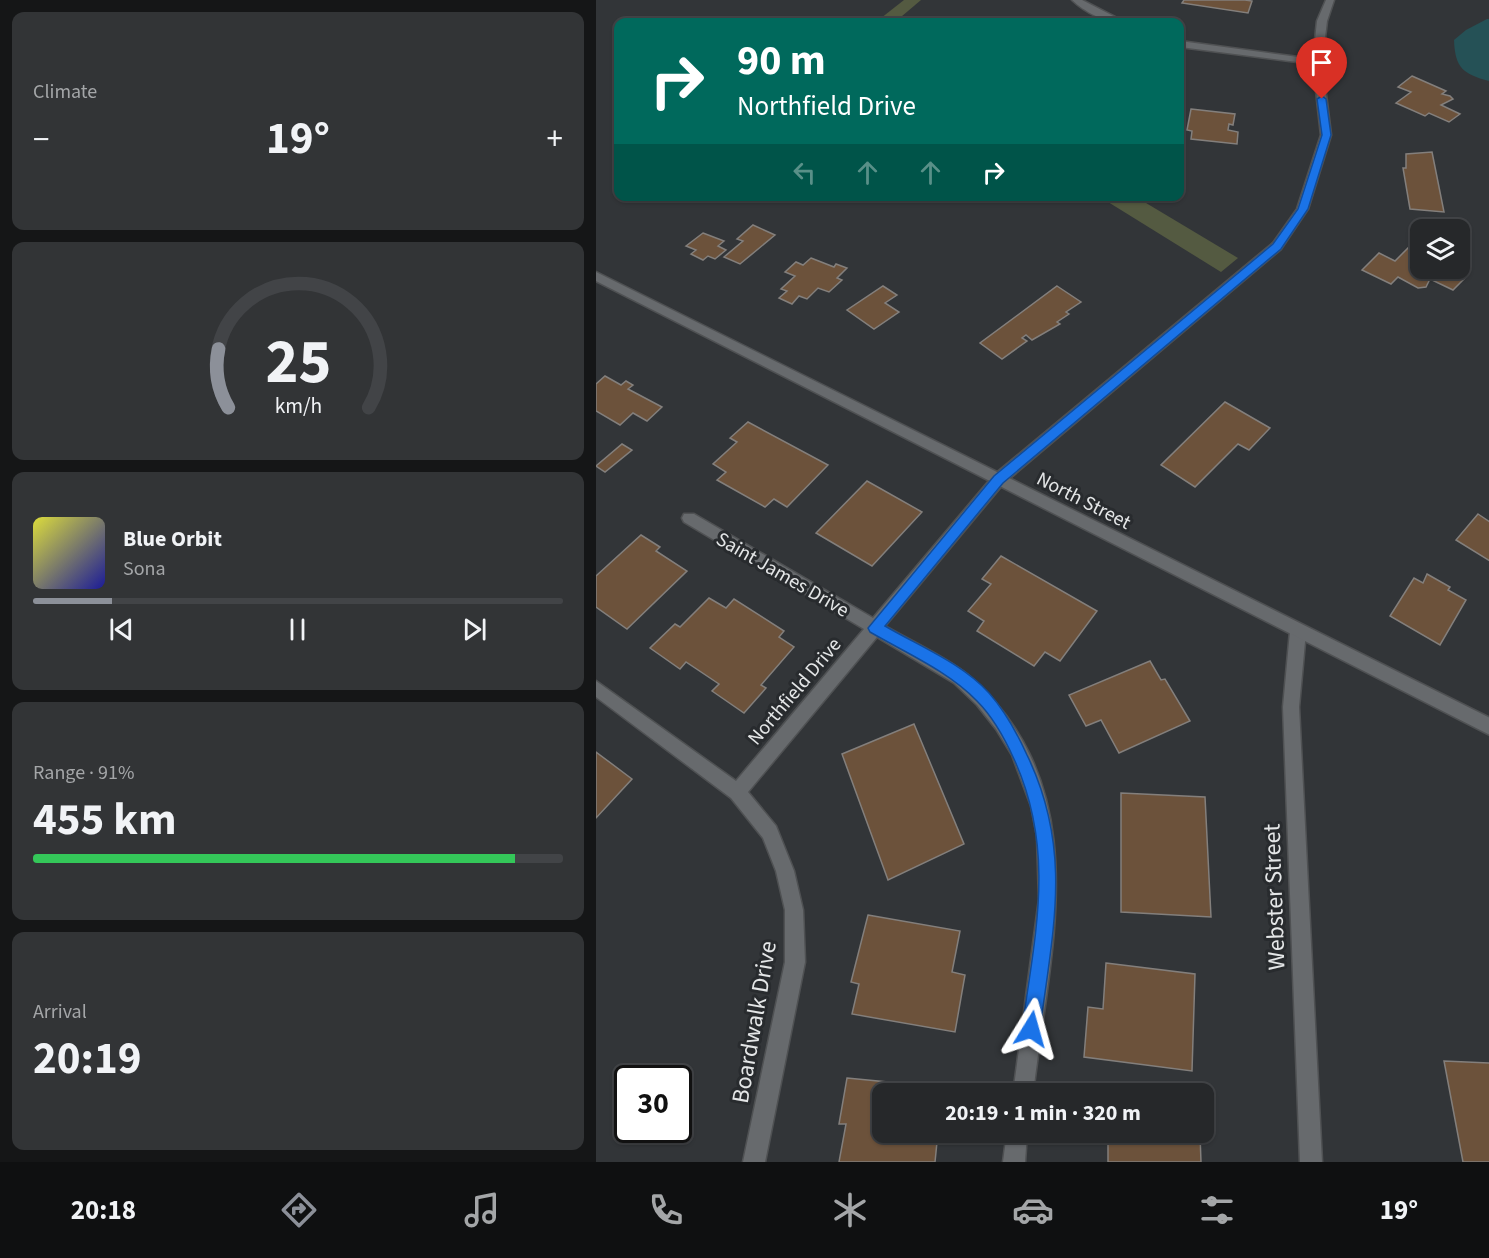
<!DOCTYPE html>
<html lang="en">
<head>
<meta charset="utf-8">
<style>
	:root { --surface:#26282a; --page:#323436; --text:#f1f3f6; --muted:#a4a6a8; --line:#424447; --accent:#8c9099 }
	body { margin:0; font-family:"Source Sans 3",sans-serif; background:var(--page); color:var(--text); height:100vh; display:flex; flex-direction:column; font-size:22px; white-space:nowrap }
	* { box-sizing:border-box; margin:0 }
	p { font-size:20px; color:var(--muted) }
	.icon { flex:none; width:33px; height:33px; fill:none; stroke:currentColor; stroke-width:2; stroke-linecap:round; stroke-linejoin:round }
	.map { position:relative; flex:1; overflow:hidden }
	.drawer { display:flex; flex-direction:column; gap:12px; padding:12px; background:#151617; width:596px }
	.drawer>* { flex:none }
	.top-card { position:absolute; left:18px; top:18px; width:570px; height:183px; border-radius:12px; box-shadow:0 2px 4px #0004,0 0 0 2px var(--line); background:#00695c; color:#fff; overflow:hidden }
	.buttons { position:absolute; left:814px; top:219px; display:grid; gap:12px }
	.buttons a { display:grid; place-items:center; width:60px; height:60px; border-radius:12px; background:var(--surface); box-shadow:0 2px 4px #0004,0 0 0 2px var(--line); font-size:30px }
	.speed { position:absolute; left:18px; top:1065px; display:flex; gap:12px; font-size:30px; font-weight:700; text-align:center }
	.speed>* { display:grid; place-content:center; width:78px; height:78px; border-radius:50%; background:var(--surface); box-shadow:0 2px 4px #0004,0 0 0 2px var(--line); line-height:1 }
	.speed .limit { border:3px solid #111; border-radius:9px; background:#fff; color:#111 }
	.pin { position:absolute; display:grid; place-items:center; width:51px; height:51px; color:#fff; margin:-62px -26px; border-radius:50% 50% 50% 0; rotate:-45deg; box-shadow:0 0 6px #0007 }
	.pin .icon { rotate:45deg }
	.me { position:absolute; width:66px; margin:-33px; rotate:8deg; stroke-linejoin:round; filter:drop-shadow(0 0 4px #0008) }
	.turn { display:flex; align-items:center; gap:21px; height:126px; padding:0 24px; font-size:27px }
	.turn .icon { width:78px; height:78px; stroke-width:2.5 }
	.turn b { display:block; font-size:42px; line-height:51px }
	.lanes { display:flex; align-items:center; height:57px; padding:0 24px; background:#0003; justify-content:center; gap:30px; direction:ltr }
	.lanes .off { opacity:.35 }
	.big { font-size:45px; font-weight:700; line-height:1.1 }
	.drawer .card { flex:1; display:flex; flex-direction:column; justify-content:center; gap:9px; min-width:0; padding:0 21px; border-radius:12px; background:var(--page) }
	.drawer .dial { align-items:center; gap:0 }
	.dial svg { height:156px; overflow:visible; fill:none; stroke:var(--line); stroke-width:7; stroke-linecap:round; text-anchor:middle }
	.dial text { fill:var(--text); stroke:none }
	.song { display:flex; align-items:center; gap:18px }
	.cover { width:72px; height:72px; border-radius:9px; background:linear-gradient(135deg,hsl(60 70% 55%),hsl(240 70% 35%)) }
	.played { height:6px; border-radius:3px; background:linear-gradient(90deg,var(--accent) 15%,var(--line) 15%) }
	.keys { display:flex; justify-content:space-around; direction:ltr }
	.heat { display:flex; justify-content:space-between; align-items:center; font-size:33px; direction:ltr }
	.charge { height:9px; border-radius:4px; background:linear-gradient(90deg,#34c759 91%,var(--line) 0) }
	.trip { position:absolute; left:276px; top:1083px; width:342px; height:60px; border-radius:12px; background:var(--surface); box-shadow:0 2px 4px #0004,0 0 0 2px var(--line); font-weight:700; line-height:60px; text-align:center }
	.tabs { display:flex; height:96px; justify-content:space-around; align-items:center; background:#0f1011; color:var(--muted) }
	.tabs .icon { width:42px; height:42px }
	.tabs .current { color:var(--accent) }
	.tabs b { font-size:27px; color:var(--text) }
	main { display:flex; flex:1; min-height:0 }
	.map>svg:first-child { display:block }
</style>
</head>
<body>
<main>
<section class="drawer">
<div class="card"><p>Climate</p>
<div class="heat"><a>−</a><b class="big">19°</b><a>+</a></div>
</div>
<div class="card dial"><svg viewBox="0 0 100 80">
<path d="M14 69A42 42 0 1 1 86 69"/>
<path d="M14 69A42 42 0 0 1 9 39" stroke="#8c9099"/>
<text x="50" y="56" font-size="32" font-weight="700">25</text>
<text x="50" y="72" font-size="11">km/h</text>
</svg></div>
<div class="card">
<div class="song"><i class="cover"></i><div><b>Blue Orbit</b><p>Sona</p></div></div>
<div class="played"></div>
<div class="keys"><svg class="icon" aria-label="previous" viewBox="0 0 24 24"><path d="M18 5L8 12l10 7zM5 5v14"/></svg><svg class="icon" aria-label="pause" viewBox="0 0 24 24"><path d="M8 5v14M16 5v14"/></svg><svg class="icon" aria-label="next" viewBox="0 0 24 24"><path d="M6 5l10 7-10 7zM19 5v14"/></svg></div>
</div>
<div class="card"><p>Range · 91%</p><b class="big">455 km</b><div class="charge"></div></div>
<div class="card"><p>Arrival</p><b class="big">20:19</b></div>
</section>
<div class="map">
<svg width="894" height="1162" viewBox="0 0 894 1162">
	<rect width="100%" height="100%" fill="#323538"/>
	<g fill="#545a41">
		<path d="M308 0H325L299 22H280Z"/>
		<path d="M504 197H540L642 258 625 272Z"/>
	</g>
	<path fill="#255156" d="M891 19H893V81C867 74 859 68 858 40L870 30Z"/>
	<g fill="#6c523b" stroke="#837f7c" stroke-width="1.5">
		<path d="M588 0H649L656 1 652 13 586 3Z"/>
		<path d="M816 76 850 91 846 94 854 96 857 99 845 105 864 114 853 122 833 113 829 116 800 103 815 92 802 87Z"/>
		<path d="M595 109 639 114 637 125 633 124 632 130 642 132 641 144 595 139 596 131 591 130Z"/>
		<path d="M836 152 848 212 814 209 807 168H810V154Z"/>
		<path d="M157 225 179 235 144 264 128 257 147 241 141 239Z"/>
		<path d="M107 233 128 241 122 246 130 250 119 259 112 256 107 260 95 254 100 250 90 246Z"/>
		<path d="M815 245 825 250V268H852L870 277 857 290 834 279 830 287 822 288 802 277 795 284 766 270 783 253 799 261Z"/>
		<path d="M215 258 238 267 240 264 251 268 241 278 246 280 233 292 222 288 211 299 203 296 196 304 183 298 191 291 185 289 199 276 189 272 200 262 207 265Z"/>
		<path d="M287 286 301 295 289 303 303 312 278 329 251 310Z"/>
		<path d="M461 286 485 302 470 312 473 314 461 322 464 324 436 340 430 335 426 338 431 341 406 359 384 343Z"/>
		<path d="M9 376 25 385 30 381 37 385 32 389 66 407 51 421 37 413 24 425 0 411V384Z"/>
		<path d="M629 402 674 428 653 450 642 444 599 487 565 465Z"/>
		<path d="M152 422 232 465 191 507 178 499 169 507 121 480 130 472 117 464 141 442 134 438Z"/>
		<path d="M26 444 36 450 9 472 0 466Z"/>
		<path d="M271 481 326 512 276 566 220 533Z"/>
		<path d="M882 514 894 522V561L860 540Z"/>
		<path d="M45 535 64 547 60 551 91 571 31 629 0 607V576Z"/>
		<path d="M405 556 501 611 464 661 449 652 438 666 381 631 388 621 372 611 395 584 386 579Z"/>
		<path d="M831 574 854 587 852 590 870 600 844 645 794 616 818 578 827 583Z"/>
		<path d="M113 598 130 608 138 599 188 631 183 637 198 647 165 685 170 688 148 713 116 691 123 684 90 662 84 669 54 648 79 624 84 627Z"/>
		<path d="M554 661 565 680 569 679 594 721 523 753 505 720 490 726 473 695Z"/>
		<path d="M318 724 368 844 292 880 246 754Z"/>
		<path d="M0 752 36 779 0 818Z"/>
		<path d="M525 793 609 797 615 917 525 912Z"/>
		<path d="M272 915 364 931 356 972 369 975 359 1032 256 1014 263 984 255 982Z"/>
		<path d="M510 963 599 974 596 1071 488 1057 492 1007 507 1009Z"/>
		<path d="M848 1061 894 1063V1162H867Z"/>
		<path d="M251 1078 333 1086 332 1094H286V1132H342L339 1162H243L250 1124H243Z"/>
		<path d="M512 1132 604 1134 605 1162H512Z"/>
	</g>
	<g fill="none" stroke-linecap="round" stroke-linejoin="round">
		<g stroke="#4f5153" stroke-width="3">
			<g id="minor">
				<path d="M476 0H486L529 22C510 24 489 12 476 0Z"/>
				<path d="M730 0H738L731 21 726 62 735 135 712 209 685 249 408 483 289 626C313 640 352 658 372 675 502 788 454 946 437 1094H417L443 899 441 836 435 806 416 755 400 729 381 705 358 683 281 637 152 792 180 826 198 871 207 910 209 962 169 1162H147L189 962V910L180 871 167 838 135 798 0 697V681L140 781 268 629 88 522 86 518 88 514H98L277 618 398 475 677 243 701 209 725 135 717 64 584 47V41L717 59 721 21Z"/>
				<path d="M702 624 707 626 710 631 703 707 726 1162H704L687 707 694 631 697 626Z"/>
				<path d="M411 1132H431L429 1162H407Z"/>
			</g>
		</g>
		<g stroke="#4f5153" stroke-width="3">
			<path id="secondary" d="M0 272 894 718V735L0 281Z"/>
		</g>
		<use href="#minor" fill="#676a6d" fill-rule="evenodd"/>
		<use href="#secondary" fill="#676a6d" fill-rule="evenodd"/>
	</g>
	<path fill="#1a73e8" stroke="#114b97" stroke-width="1.5" d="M726 96 730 99 735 135 712 209 685 249 407 483 289 626C323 646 366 663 393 693 409 711 421 733 431 755 477 850 457 929 444 1029L441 1035 435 1038 429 1035 426 1029C439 934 460 851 418 759 409 739 397 717 381 701 352 671 310 653 274 632L272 628 398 476 677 244 702 209 726 135 721 99Z"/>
	<g text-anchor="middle" stroke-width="6" stroke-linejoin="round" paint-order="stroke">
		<g font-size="20" fill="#e4e6e7" stroke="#282b2e">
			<text transform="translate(488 500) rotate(27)" y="7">North Street</text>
			<text transform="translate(187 574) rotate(30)" y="7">Saint James Drive</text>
			<text transform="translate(198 691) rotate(-50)" y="7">Northfield Drive</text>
		</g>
		<g font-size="24" fill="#e4e6e7" stroke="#282b2e">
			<text transform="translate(678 897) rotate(-92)" y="8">Webster Street</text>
			<text transform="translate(158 1022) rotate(-80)" y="8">Boardwalk Drive</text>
		</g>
	</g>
</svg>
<div class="buttons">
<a><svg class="icon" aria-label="layers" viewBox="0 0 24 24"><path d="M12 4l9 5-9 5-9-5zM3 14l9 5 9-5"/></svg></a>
</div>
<div class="speed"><div class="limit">30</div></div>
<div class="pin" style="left:726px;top:99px;background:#d93025"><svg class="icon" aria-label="arrive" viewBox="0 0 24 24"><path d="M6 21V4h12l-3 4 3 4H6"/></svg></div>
<svg class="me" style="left:435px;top:1029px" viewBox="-20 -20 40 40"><path d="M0-17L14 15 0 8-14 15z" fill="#1a73e8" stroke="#fff" stroke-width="4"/></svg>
<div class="trip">20:19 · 1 min · 320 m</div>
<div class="top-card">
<div class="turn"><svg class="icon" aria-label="right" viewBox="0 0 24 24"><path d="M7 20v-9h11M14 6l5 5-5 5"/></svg><div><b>90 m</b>Northfield Drive</div></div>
<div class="lanes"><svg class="icon off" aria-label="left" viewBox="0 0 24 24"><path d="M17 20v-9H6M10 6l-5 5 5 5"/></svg><svg class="icon off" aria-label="ahead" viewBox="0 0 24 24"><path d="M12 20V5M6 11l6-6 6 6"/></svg><svg class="icon off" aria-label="ahead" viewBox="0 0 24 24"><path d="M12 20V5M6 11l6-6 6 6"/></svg><svg class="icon" aria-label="right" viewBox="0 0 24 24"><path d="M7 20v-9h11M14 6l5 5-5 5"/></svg></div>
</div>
</div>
</main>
<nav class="tabs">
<b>20:18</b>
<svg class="icon current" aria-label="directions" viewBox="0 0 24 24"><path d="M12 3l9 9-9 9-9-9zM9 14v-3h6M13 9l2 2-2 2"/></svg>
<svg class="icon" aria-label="music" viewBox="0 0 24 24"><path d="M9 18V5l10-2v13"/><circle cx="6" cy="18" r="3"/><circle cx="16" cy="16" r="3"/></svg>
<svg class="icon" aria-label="phone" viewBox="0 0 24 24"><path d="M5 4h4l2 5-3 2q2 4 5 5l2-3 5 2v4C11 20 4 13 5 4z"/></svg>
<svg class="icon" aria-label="climate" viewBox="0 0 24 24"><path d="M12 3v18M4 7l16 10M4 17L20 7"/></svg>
<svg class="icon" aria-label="car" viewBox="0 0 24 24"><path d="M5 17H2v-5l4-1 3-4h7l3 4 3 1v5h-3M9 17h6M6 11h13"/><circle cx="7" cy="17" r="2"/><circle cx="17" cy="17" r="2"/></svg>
<svg class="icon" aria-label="filters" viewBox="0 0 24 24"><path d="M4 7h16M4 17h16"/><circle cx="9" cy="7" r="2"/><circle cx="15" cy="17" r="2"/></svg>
<b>19°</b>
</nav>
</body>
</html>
